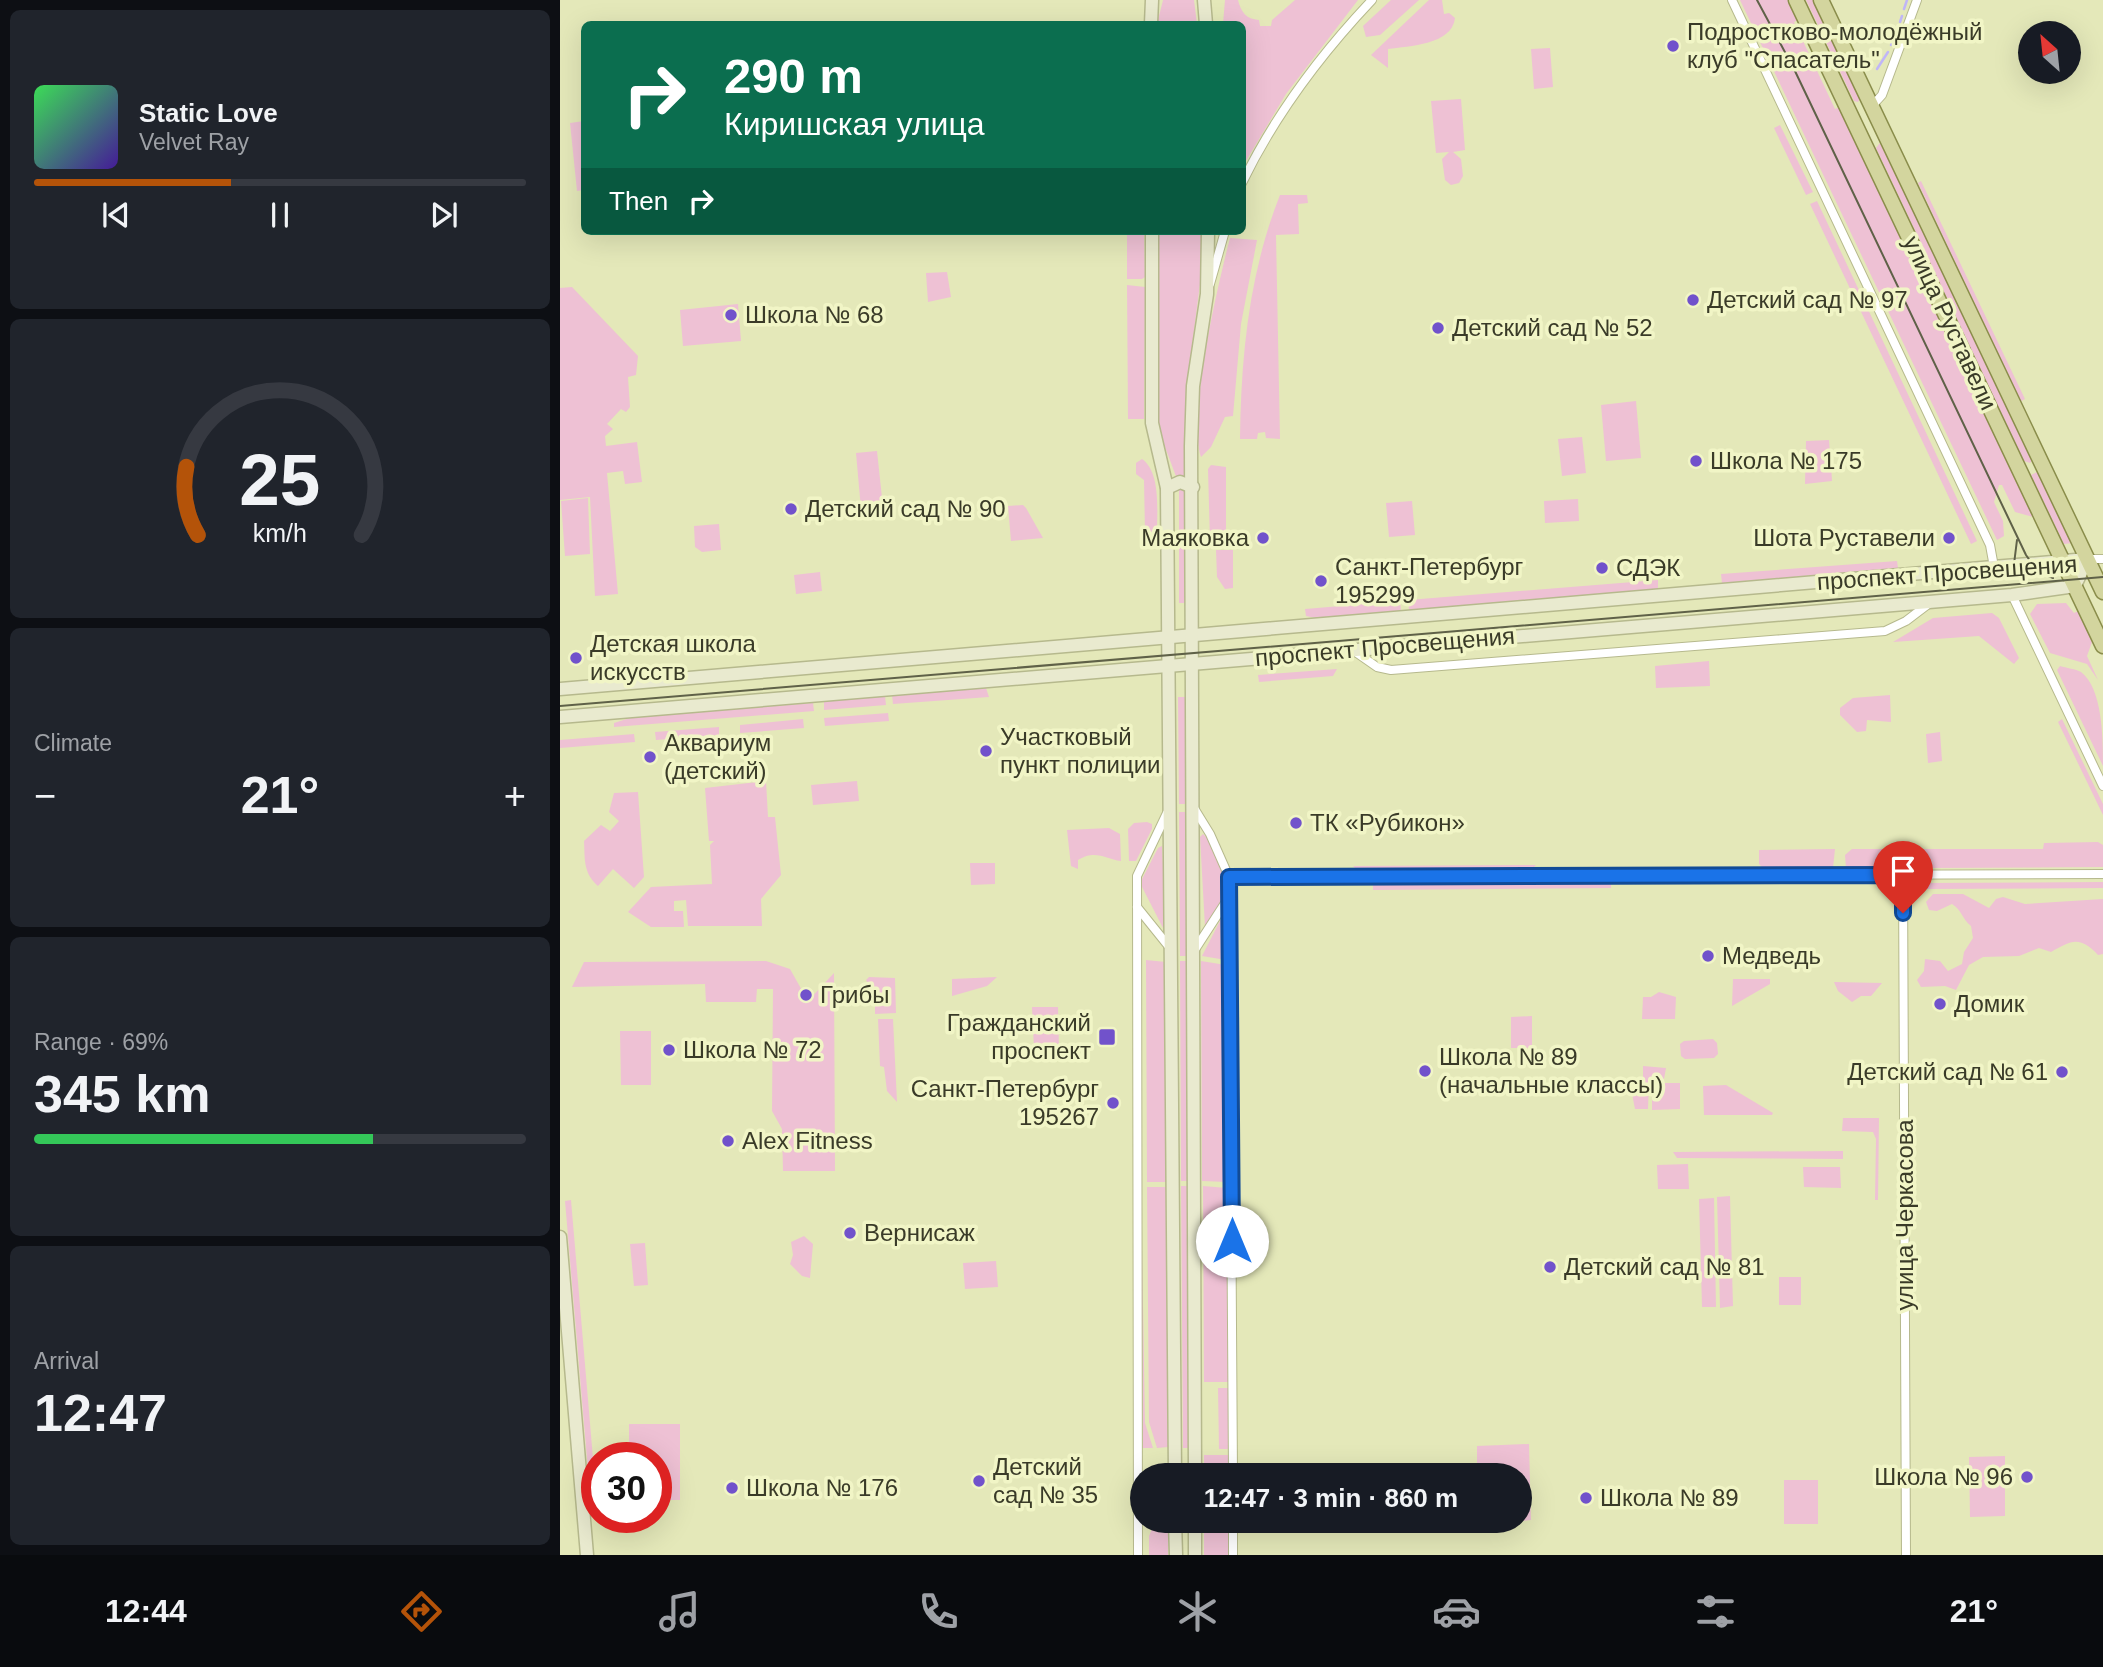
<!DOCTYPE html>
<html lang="en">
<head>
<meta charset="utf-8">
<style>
	:root { --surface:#171b24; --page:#20242c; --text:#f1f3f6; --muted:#9ea1a6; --line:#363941; --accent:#b45309 }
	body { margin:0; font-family:Helvetica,sans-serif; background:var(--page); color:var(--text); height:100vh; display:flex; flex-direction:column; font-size:26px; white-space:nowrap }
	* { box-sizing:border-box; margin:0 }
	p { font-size:23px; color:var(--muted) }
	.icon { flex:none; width:38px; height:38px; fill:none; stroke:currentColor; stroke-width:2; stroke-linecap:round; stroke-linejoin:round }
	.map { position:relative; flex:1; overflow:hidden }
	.panel { display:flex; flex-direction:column; gap:10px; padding:10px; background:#0d0f14; width:560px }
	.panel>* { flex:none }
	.hud { position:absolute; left:21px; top:21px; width:665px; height:214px; border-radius:10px; box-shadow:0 7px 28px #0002; background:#0b6e4f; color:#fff; overflow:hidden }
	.needle { width:46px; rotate:333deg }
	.buttons { position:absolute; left:1458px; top:21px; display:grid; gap:14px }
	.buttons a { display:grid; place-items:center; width:63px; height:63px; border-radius:50%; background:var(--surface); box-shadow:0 7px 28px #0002; font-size:35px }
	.speed { position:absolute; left:21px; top:1442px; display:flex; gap:14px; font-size:35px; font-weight:700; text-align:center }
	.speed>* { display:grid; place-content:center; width:91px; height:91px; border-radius:50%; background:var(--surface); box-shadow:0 7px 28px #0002; line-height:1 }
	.speed .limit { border:10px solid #d22; background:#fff; color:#111 }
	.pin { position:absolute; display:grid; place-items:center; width:60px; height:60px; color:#fff; margin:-72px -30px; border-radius:50% 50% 50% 0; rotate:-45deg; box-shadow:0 0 7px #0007 }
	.pin .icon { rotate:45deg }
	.me { position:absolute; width:77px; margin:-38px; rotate:0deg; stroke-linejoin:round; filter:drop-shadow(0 0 5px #0008) }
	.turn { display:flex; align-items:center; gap:24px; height:147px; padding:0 28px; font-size:32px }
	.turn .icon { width:91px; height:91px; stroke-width:2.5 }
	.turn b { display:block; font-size:49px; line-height:60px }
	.then { display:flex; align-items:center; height:66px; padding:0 28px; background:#0003; gap:14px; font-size:26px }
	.big { font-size:52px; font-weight:700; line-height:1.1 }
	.panel .card { flex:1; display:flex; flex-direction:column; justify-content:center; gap:10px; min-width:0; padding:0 24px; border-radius:10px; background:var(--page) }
	.panel .dial { align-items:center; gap:0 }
	.dial svg { height:182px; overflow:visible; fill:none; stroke:var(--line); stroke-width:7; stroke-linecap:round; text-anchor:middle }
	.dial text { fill:var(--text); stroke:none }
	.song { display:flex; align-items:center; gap:21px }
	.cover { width:84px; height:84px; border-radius:10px; background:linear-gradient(135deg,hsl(130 70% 55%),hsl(260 70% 35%)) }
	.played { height:7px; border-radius:4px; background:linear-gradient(90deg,var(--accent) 40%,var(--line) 40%) }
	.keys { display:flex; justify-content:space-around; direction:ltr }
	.heat { display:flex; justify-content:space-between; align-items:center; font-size:38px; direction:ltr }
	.charge { height:10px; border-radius:5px; background:linear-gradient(90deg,#34c759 69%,var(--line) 0) }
	.trip { position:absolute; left:570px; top:1463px; width:402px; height:70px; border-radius:35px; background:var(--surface); box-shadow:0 7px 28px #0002; font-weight:700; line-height:70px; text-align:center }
	.menu { display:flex; height:112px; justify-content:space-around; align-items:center; background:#090b0e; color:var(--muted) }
	.menu .icon { width:49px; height:49px }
	.menu .selected { color:var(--accent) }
	.menu b { font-size:32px; color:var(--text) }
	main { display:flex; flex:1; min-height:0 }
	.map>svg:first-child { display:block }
</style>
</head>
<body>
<main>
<section class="panel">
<div class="card">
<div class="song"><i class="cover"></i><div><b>Static Love</b><p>Velvet Ray</p></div></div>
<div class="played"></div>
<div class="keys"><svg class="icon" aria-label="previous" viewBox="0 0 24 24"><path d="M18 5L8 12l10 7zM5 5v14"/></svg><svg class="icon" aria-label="pause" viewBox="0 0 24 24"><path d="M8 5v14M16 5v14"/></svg><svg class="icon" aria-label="next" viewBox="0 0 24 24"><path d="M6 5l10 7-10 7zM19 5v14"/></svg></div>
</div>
<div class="card dial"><svg viewBox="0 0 100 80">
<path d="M14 69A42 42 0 1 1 86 69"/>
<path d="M14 69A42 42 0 0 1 9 39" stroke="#b45309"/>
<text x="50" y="56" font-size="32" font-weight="700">25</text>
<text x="50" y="72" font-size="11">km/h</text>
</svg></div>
<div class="card"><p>Climate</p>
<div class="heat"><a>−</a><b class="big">21°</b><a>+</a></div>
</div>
<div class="card"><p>Range · 69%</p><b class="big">345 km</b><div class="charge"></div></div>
<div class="card"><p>Arrival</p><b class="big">12:47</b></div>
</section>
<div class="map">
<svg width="1543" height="1555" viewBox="0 0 1543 1555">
	<rect width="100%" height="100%" fill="#e4e8b9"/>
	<g fill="#eec1d4">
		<path d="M603 0H634L637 24H597Z"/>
		<path d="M665 0H678C681 12 686 19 699 20L700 26H711L712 20 735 0H798L726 94 683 166 682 24H663Z"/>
		<path d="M831 0H859L820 35 806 37 803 26Z"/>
		<path d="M869 0H882L884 14 889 13 895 18C892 45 849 46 828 49V68L811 55Z"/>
		<path d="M1180 0H1229L1238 20 1234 22 1275 109 1280 107 1473 517 1455 512 1442 485H1439L1434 502 1443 521 1444 536 1437 540Z"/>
		<path d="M1246 0H1254L1300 98 1298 102 1294 101Z"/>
		<path d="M990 48 993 87 974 89 971 49Z"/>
		<path d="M901 99 905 150 893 152 901 159 903 176 899 183 891 185 885 180 882 159 889 152 876 153 871 101Z"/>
		<path d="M24 121V190L17 191 10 123Z"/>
		<path d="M1220 125 1253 192 1246 195 1214 128Z"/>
		<path d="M1320 143 1473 459 1470 463 1464 461 1316 148Z"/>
		<path d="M1361 181 1465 399 1461 401 1358 183Z"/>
		<path d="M720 195H747L748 203 738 204 739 234 716 235 720 439 706 438 705 432 698 433 697 439H680C681 356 689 273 720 195Z"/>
		<path d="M1257 201 1417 541 1411 544 1250 204Z"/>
		<path d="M567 231H584L585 277 582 279H567Z"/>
		<path d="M598 231H643L641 276 627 385 624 477 617 479 599 431Z"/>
		<path d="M670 238 697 240 681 324 673 416 665 417 651 447 641 457C627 416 658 284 670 238Z"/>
		<path d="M387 272 391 297 368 302 366 273Z"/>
		<path d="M567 285 585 287 584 419H568Z"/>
		<path d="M12 287 78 356 76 375 68 377 70 407 66 412 61 409 47 424 53 429 45 436 46 446 77 442 82 482 65 484 63 471 47 473 58 594 35 596 30 497 0 500V288Z"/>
		<path d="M178 304 181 341 123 346 120 310Z"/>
		<path d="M1076 401 1081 458 1046 461 1041 405Z"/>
		<path d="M1022 437 1026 473 1002 476 998 439Z"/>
		<path d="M1269 440 1270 454H1264L1265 465H1271L1272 481 1245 484 1246 441Z"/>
		<path d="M317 451 323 507 301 509 296 453Z"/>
		<path d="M582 459C601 472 597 512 597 532H585L584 480 576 474V463Z"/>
		<path d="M651 465 666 467V532H674V541H650L648 469Z"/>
		<path d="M1479 471 1513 543 1504 544 1471 475Z"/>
		<path d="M619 488 625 490 626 603H619Z"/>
		<path d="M28 498 30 554 5 556 1 501Z"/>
		<path d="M1018 499 1019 521 985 523 984 501Z"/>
		<path d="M852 501 855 535 829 537 826 503Z"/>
		<path d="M463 505 466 508 483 538 451 541 448 506Z"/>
		<path d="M159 524 161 550 142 552 135 547 134 526Z"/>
		<path d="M656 550H673V588L665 589 657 577Z"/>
		<path d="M1337 561 1338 568 1162 583 1161 574Z"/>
		<path d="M260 572 262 591 236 594 234 575Z"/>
		<path d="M1098 580V589L849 610 848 600Z"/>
		<path d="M840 601 841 611 756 618 746 616 745 609Z"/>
		<path d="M1506 603 1514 613 1518 611 1532 642 1527 656 1538 680 1527 664 1490 653 1470 614 1477 604Z"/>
		<path d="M1432 613 1439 618 1459 658 1454 664 1419 636 1333 642 1373 618Z"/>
		<path d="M1149 661 1150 686 1096 688 1095 666Z"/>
		<path d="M1500 666C1506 668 1516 669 1521 672 1543 689 1543 739 1543 766L1497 670Z"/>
		<path d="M777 669 773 676 699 682 698 675Z"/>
		<path d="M426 688 429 697 333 704 332 695Z"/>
		<path d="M1330 695 1331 722 1307 720 1306 731 1297 732 1280 715V708L1293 698Z"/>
		<path d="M325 696 326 705 264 710V701Z"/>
		<path d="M618 697H625L626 804H619Z"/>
		<path d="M253 703 254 711 54 727V723L73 717Z"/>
		<path d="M328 713 329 721 265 726 264 718Z"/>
		<path d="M243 719 244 728 180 733V725Z"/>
		<path d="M1502 719 1543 804V815L1498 722Z"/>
		<path d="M159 727V735L96 740 95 732Z"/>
		<path d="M1380 732 1382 761 1368 763 1366 734Z"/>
		<path d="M74 734 75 742 0 748V740Z"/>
		<path d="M206 781 208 817H215L221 875 201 899 202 926H128L126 900 114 901V911H123L124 927H91L68 912 91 887 152 884 150 845 154 841H149L145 788Z"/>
		<path d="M297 781 299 801 253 805 251 785Z"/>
		<path d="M78 792 84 877 74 888 53 869 38 886C23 873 25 859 24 841L41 825 50 831 59 821 49 812 54 793Z"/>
		<path d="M619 812H626L627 956H620Z"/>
		<path d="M587 822 592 824V829L576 861H569L568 829 574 823Z"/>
		<path d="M549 828 560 834 561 861C545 859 536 849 518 860V869L511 866 507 830Z"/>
		<path d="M643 834C668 854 671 908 645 927L640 837Z"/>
		<path d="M1538 842 1543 845V867L1364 868 1363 849H1483L1484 843Z"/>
		<path d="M602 846 606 926 603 928 580 883 598 848Z"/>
		<path d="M1275 849 1273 868H1203L1199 864V850Z"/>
		<path d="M1292 849H1327L1325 868H1286L1285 855Z"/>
		<path d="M1330 849H1360L1358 868 1331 867Z"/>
		<path d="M410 863H435V884L411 885Z"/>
		<path d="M976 865 972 869 797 870 793 866Z"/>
		<path d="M1543 882V888L1364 889V883Z"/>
		<path d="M1051 884V888L813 890V885Z"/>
		<path d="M1373 894H1403L1429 908 1436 899 1443 897 1465 904 1543 899V954L1538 955C1519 935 1511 941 1491 952L1479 948 1459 956 1423 957 1409 965 1396 990 1385 986 1361 987 1357 980 1364 971 1365 959 1380 961 1388 971 1402 964 1404 952 1413 938 1411 926C1402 919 1402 910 1392 904L1377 911 1369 910 1366 902Z"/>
		<path d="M662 917 666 918V960L642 956Z"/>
		<path d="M586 960 606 962 607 1182H587Z"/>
		<path d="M206 961 230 969 248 1001 274 973 275 1171H223L222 1129 212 1111 213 989H197L196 1002H146L145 984 12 987 24 962Z"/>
		<path d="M620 961H627L628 1181H621Z"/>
		<path d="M641 961 666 965 667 1182 642 1181Z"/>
		<path d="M309 977 335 978 336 1013 315 1014V996L306 980Z"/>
		<path d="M437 977 427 986 392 996V979Z"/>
		<path d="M1173 979H1210V984L1172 1006Z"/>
		<path d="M1274 982 1322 983 1311 996H1301L1292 1002 1278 991Z"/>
		<path d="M1099 992 1116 997 1115 1019H1082L1083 997H1091Z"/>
		<path d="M472 1007H498L499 1049H474Z"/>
		<path d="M972 1016V1048H951V1017Z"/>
		<path d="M318 1019H333L337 1102 327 1091 324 1067 320 1066Z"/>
		<path d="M60 1031H91V1085H61Z"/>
		<path d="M1153 1039 1157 1043 1158 1054 1154 1058 1125 1059 1121 1056 1120 1044 1124 1041Z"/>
		<path d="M1083 1066 1106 1068 1104 1079 1089 1081 1088 1109H1075L1072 1094 1083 1089Z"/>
		<path d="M1092 1083H1120V1109L1092 1110Z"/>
		<path d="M1166 1085 1213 1113 1212 1115H1144L1143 1086Z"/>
		<path d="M1283 1118H1319L1318 1200H1315L1316 1139 1313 1132 1282 1131Z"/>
		<path d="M1283 1151V1159L1117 1158 1113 1152Z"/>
		<path d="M1128 1164 1129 1189H1098L1097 1165Z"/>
		<path d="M1243 1167H1280L1281 1188 1244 1187Z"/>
		<path d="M621 1186H628L629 1448H623Z"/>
		<path d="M643 1186 667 1188 668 1382H644Z"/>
		<path d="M587 1187H607L608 1447 597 1448 589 1422Z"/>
		<path d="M581 1188 585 1423 593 1448H583Z"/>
		<path d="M1170 1196 1173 1306 1160 1308 1157 1197Z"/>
		<path d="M1154 1198 1156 1307H1142L1139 1199Z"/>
		<path d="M11 1200 35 1482H29L5 1201Z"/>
		<path d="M244 1236 253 1244 250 1278 242 1276 230 1264 233 1255 231 1242Z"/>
		<path d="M85 1243 88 1285 74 1286 70 1244Z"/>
		<path d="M436 1261 438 1287 405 1289 403 1263Z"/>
		<rect x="1219" y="1277" width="22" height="28"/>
		<path d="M658 1388H668L669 1449H659Z"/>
		<path d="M69 1424H120V1500H96V1458H69Z"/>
		<path d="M969 1444 971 1520 961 1521V1475H917V1446Z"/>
		<rect x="644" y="1455" width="25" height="20"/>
		<path d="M1445 1456V1516L1410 1517 1409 1457Z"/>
		<rect x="1224" y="1480" width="34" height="44"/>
		<rect x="644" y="1521" width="25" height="34"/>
		<path d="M595 1522 608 1523V1555H589V1536Z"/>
	</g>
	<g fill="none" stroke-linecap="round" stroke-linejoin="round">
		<g stroke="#c0b6f7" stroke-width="2.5">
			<path d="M1344 9 1347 0"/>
			<path d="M1340 22 1342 16"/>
			<path d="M1331 45 1337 33"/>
			<path d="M1317 69 1328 52"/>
		</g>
		<g stroke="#b6b98d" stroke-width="10">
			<g id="street">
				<path d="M1172 0 1430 545 1434 567"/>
				<path d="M1312 106 1322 95 1357 0"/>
				<path d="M682 183C715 115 760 55 812 0"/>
				<path d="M650 284 665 231"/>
				<path d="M1527 559H1543"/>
				<path d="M1452 595 1543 786"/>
				<path d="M794 651 817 667 831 670 1325 631 1346 621 1371 602"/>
				<path d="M634 808 650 834 669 877 673 1475"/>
				<path d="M1343 875 1346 1555"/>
				<path d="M669 877 1543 874"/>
				<path d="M577 907 610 948"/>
				<path d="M634 951 669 897"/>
				<path d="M673 1521V1555"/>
				<path d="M578 1555 577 876 607 813"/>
			</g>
		</g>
		<g stroke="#b6b98d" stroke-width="15">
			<g id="secondary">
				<path d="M644 0 646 24"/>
				<path d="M591 24 592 0"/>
				<path d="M592 231V423L607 488 615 1475"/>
				<path d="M607 488 620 482 633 487"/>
				<path d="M0 689 1527 559"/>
				<path d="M0 717 1452 595 1515 586 1527 559"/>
				<path d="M0 1237 27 1555"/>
				<path d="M635 1475 631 446 633 386 647 294 648 231"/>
				<path d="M615 1521 616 1555"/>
				<path d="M635 1521V1555"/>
			</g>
		</g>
		<g stroke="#8a8d4b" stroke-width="17">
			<g id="primary">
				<path d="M1236 0 1543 646"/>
				<path d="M1261 0 1543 592"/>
			</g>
		</g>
		<use href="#street" stroke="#fff" stroke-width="8"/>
		<use href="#secondary" stroke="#e9eacf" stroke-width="12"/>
		<use href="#primary" stroke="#d3d59e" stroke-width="14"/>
		<g stroke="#5f6148" stroke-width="2">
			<path d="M1197 0 1234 69 1466 555 1477 571 1493 578"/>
			<path d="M1435 578 1454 564 1457 540"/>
			<path d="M0 706 1543 577"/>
		</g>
	</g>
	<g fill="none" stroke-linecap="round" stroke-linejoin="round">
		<g stroke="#114b97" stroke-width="18">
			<path id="route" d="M672 1241 669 877 1343 875V913"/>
		</g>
		<use href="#route" stroke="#1a73e8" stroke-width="12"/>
	</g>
	<g fill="#7152cb" stroke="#f1f5c6" stroke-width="2.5">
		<circle cx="1113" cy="46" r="7"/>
		<circle cx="1133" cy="300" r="7"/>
		<circle cx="171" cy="315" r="7"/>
		<circle cx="878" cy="328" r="7"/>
		<circle cx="1136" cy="461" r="7"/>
		<circle cx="231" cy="509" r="7"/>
		<circle cx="703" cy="538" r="7"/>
		<circle cx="1389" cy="538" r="7"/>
		<circle cx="1042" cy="568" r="7"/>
		<circle cx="761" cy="581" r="7"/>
		<circle cx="16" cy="658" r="7"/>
		<circle cx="426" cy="751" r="7"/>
		<circle cx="90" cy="757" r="7"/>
		<circle cx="736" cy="823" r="7"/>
		<circle cx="1148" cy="956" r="7"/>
		<circle cx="246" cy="995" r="7"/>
		<circle cx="1380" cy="1004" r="7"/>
		<rect x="538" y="1028" width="18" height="18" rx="3.5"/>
		<circle cx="109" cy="1050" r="7"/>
		<circle cx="865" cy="1071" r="7"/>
		<circle cx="1502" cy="1072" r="7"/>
		<circle cx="553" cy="1103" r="7"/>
		<circle cx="168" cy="1141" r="7"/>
		<circle cx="290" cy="1233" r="7"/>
		<circle cx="990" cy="1267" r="7"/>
		<circle cx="1467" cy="1477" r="7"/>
		<circle cx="419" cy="1481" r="7"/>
		<circle cx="172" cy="1488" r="7"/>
		<circle cx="1026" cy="1498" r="7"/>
	</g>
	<g text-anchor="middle" stroke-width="7" stroke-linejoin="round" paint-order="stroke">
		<g font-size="24" fill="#3a3b28" stroke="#f1f5c6" text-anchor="start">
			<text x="1127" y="40">Подростково-молодёжный<tspan x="1127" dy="28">клуб "Спасатель"</tspan></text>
			<text x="1147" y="308">Детский сад № 97</text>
			<text x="185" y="323">Школа № 68</text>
			<text x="892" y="336">Детский сад № 52</text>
			<text x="1150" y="469">Школа № 175</text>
			<text x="245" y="517">Детский сад № 90</text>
			<text x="689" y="546" text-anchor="end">Маяковка</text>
			<text x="1375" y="546" text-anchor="end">Шота Руставели</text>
			<text x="775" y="575">Санкт-Петербург<tspan x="775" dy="28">195299</tspan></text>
			<text x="1056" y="576">СДЭК</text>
			<text x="30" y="652">Детская школа<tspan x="30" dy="28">искусств</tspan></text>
			<text x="440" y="745">Участковый<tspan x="440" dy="28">пункт полиции</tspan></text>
			<text x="104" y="751">Аквариум<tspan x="104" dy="28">(детский)</tspan></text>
			<text x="750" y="831">ТК «Рубикон»</text>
			<text x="1162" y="964">Медведь</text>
			<text x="260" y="1003">Грибы</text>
			<text x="1394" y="1012">Домик</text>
			<text x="531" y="1031" text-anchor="end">Гражданский<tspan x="531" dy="28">проспект</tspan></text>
			<text x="123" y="1058">Школа № 72</text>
			<text x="879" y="1065">Школа № 89<tspan x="879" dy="28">(начальные классы)</tspan></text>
			<text x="1488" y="1080" text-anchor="end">Детский сад № 61</text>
			<text x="539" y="1097" text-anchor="end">Санкт-Петербург<tspan x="539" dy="28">195267</tspan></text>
			<text x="182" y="1149">Alex Fitness</text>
			<text x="304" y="1241">Вернисаж</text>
			<text x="1004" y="1275">Детский сад № 81</text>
			<text x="433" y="1475">Детский<tspan x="433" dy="28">сад № 35</tspan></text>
			<text x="1453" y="1485" text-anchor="end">Школа № 96</text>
			<text x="186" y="1496">Школа № 176</text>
			<text x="1040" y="1506">Школа № 89</text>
		</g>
		<g font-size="24" fill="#3a3b28" stroke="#f1f5c6">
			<text transform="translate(1390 323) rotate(65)" y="8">улица Руставели</text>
			<text transform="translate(1387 573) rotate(-4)" y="8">проспект Просвещения</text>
			<text transform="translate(825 647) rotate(-5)" y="8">проспект Просвещения</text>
			<text transform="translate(1345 1215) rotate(-90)" y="8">улица Черкасова</text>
		</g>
	</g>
</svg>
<div class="buttons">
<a><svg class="needle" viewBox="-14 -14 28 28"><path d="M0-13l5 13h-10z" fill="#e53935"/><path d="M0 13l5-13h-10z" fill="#9ea1a6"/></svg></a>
</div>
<div class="speed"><div class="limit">30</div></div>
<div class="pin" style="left:1343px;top:913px;background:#d93025"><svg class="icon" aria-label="arrive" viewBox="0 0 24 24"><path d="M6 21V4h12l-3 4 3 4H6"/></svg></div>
<svg class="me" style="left:672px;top:1241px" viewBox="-20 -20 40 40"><circle r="19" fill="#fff"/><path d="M0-13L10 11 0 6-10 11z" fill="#1a73e8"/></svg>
<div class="trip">12:47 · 3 min · 860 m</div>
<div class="hud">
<div class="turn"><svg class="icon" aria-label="right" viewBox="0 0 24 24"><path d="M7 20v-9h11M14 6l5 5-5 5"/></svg><div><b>290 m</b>Киришская улица</div></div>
<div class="then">Then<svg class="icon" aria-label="right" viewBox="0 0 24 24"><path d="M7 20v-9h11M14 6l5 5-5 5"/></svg></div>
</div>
</div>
</main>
<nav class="menu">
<b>12:44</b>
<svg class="icon selected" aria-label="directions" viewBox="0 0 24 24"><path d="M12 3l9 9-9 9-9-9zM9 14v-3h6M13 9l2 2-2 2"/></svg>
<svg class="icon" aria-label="music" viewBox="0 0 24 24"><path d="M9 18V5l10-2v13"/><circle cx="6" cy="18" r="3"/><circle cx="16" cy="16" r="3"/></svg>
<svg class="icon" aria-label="phone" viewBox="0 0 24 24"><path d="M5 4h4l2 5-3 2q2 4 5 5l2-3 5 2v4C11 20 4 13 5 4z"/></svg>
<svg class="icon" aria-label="climate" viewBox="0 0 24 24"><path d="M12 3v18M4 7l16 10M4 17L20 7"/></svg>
<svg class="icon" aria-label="car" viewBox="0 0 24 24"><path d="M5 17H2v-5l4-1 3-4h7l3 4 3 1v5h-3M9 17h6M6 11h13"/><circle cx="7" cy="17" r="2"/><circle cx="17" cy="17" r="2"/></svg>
<svg class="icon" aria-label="filters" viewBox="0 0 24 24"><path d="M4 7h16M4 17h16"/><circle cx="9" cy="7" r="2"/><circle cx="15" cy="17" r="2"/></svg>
<b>21°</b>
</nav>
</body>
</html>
